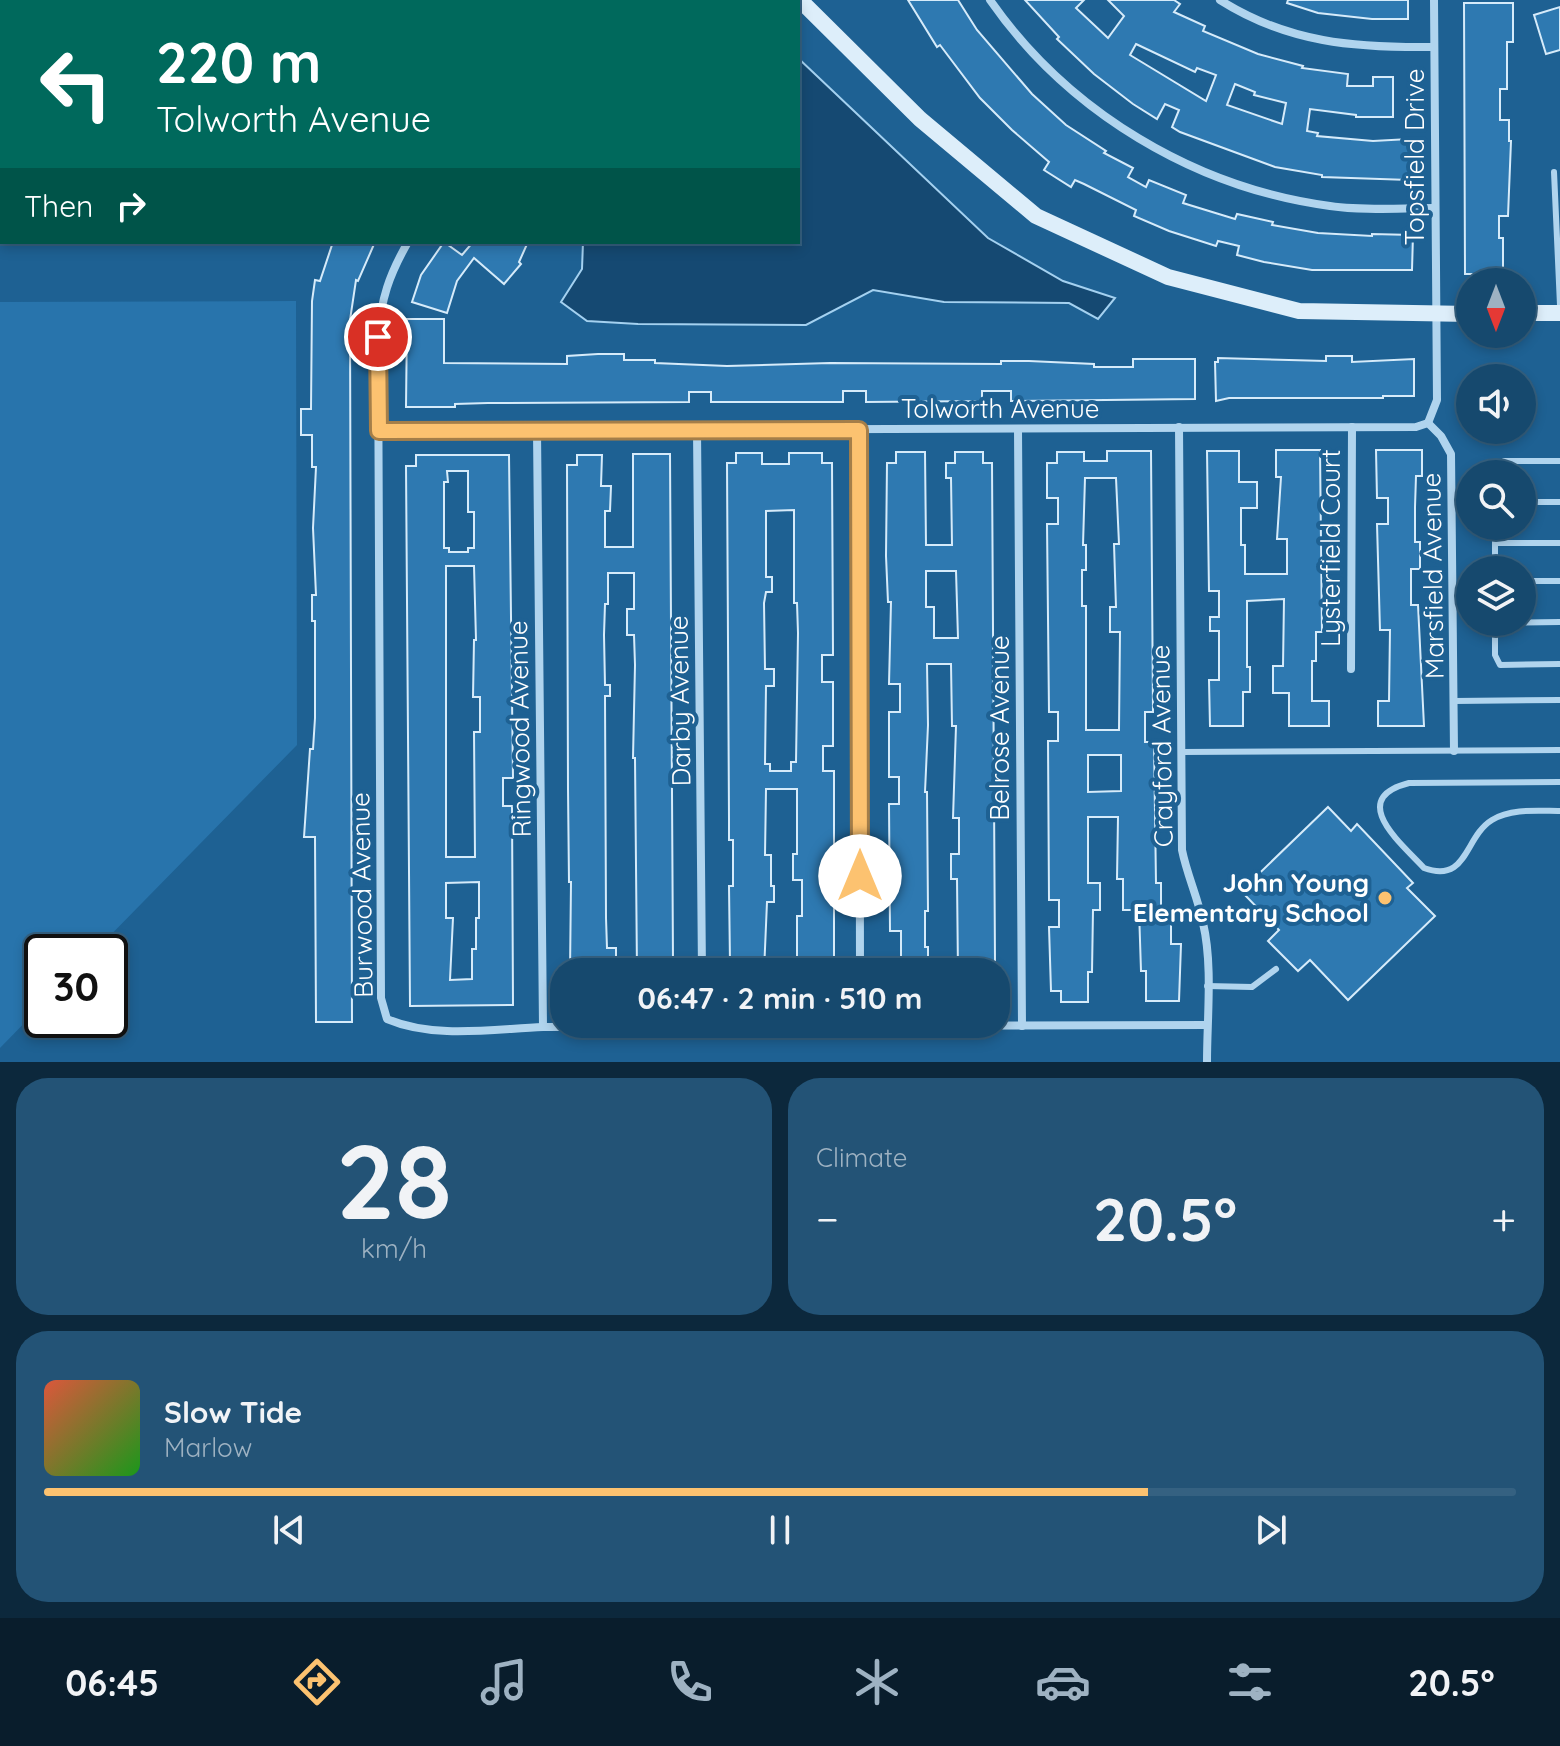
<!DOCTYPE html>
<html lang="en">
<head>
<meta charset="utf-8">
<style>
	:root { --surface:#16496e; --page:#235376; --text:#f1f3f6; --muted:#9eb2c2; --line:#356181; --accent:#fcc270 }
	body { margin:0; font-family:Quicksand,sans-serif; background:var(--page); color:var(--text); height:100vh; display:flex; flex-direction:column; font-size:30px; white-space:nowrap }
	* { box-sizing:border-box; margin:0 }
	p { font-size:26px; color:var(--muted) }
	.icon { flex:none; width:44px; height:44px; fill:none; stroke:currentColor; stroke-width:2; stroke-linecap:round; stroke-linejoin:round }
	.map { position:relative; height:1062px; overflow:hidden }
	.drawer { display:flex; flex-direction:column; gap:16px; padding:16px; background:#0c283c; flex:1 }
	.drawer>* { flex:none }
	.hud { position:absolute; left:0px; top:0px; width:800px; height:244px; box-shadow:0 4px 12px #0003,0 0 0 2px var(--line); background:#00695c; color:#fff; overflow:hidden }
	.needle { width:52px; rotate:180deg }
	.tools { position:absolute; left:1456px; top:268px; display:grid; gap:16px }
	.tools a { display:grid; place-items:center; width:80px; height:80px; border-radius:50%; background:var(--surface); box-shadow:0 4px 12px #0003,0 0 0 2px var(--line); font-size:40px }
	.speed { position:absolute; left:24px; top:934px; display:flex; gap:16px; font-size:40px; font-weight:700; text-align:center }
	.speed>* { display:grid; place-content:center; width:104px; height:104px; border-radius:50%; background:var(--surface); box-shadow:0 4px 12px #0003,0 0 0 2px var(--line); line-height:1 }
	.speed .limit { border:4px solid #111; border-radius:12px; background:#fff; color:#111 }
	.pin { position:absolute; display:grid; place-items:center; width:68px; height:68px; color:#fff; margin:-34px; border:4px solid #fff; border-radius:50%; box-shadow:0 2px 8px #0007 }
	.me { position:absolute; width:88px; margin:-44px; rotate:0deg; stroke-linejoin:round; filter:drop-shadow(0 0 6px #0008) }
	.turn { display:flex; align-items:center; gap:28px; height:168px; padding:0 24px; font-size:36px }
	.turn .icon { width:104px; height:104px; stroke-width:2.5 }
	.turn b { display:block; font-size:56px; line-height:68px }
	.then { display:flex; align-items:center; height:76px; padding:0 24px; background:#0003; gap:16px; font-size:30px }
	.big { font-size:60px; font-weight:700; line-height:1.1 }
	.drawer .card { flex:1; display:flex; flex-direction:column; justify-content:center; gap:12px; min-width:0; padding:0 28px; border-radius:32px; background:var(--page) }
	.drawer .dial { align-items:center; gap:0 }
	.dial b { font-size:104px; line-height:1 }
	.song { display:flex; align-items:center; gap:24px }
	.cover { width:96px; height:96px; border-radius:12px; background:linear-gradient(135deg,hsl(10 70% 55%),hsl(120 70% 35%)) }
	.played { height:8px; border-radius:4px; background:linear-gradient(90deg,var(--accent) 75%,var(--line) 75%) }
	.keys { display:flex; justify-content:space-around; direction:ltr }
	.heat { display:flex; justify-content:space-between; align-items:center; font-size:44px; direction:ltr }
	.drawer .tiles { flex:1; display:grid; gap:16px; grid-template-columns:1fr 1fr }
	.card:last-child { grid-column:span 2 }
	.trip { position:absolute; left:550px; top:958px; width:460px; height:80px; border-radius:32px; background:var(--surface); box-shadow:0 4px 12px #0003,0 0 0 2px var(--line); font-weight:700; line-height:80px; text-align:center }
	.tab-bar { display:flex; height:128px; justify-content:space-around; align-items:center; background:#091d2c; color:var(--muted) }
	.tab-bar .icon { width:56px; height:56px }
	.tab-bar .on { color:var(--accent) }
	.tab-bar b { font-size:36px; color:var(--text) }
	.map>svg:first-child { display:block }
</style>
</head>
<body>
<div class="map">
<svg width="1560" height="1062" viewBox="0 0 1560 1062">
	<rect width="100%" height="100%" fill="#1e6193"/>
	<path fill="#2874ac" d="M296 301 297 745 94 952H42V1005L0 1048V302Z"/>
	<path fill="#154972" stroke="#a4d1f0" stroke-width="2" d="M798 58 988 238 1063 281 1115 298 1098 319 1069 303 944 302 873 290 806 325 638 324 587 321 561 302 582 269 583 242H798Z"/>
	<g fill="#2e79b1" stroke="#d6ebfa" stroke-width="2" fill-rule="evenodd">
		<path d="M908 0H958L977 30 1032 94 1066 125 1106 151 1104 153 1133 168 1128 177 1146 187 1149 180 1186 195 1183 203 1235 219 1237 214 1273 222 1272 225 1318 233 1372 236V234L1413 235 1412 270H1312L1264 262 1237 255 1239 246 1218 241 1216 246 1169 231 1134 216 1136 210 1084 184 1075 180 1071 187 1044 170 1049 162 1012 130 980 98 940 45 937 47Z"/>
		<path d="M1025 0H1084L1076 8 1108 38 1124 16 1108 0H1174L1180 4 1174 12 1205 26 1203 31 1258 54 1303 66 1302 68 1348 74 1347 86H1373V77H1393V117H1356V115L1310 109 1307 131 1318 133 1317 136 1373 141 1409 139V180L1322 177V175L1275 167 1180 132 1172 127 1179 110 1165 104 1157 119 1133 104 1094 74 1057 39 1059 37ZM1136 44 1195 72 1197 68 1216 75 1206 101 1130 55ZM1235 84 1255 92 1254 95 1286 103 1282 124 1227 105Z"/>
		<path d="M1288 0H1408V19H1372L1318 13 1287 3Z"/>
		<path d="M1464 3H1513V42H1507V89H1500V120H1509V141H1511L1508 216H1499V238H1503V274H1465Z"/>
		<path d="M1560 7V50L1546 54 1534 15Z"/>
		<path d="M333 242H375L358 281 356 280 350 320 352 1022H316L315 837H304L310 749H313L315 718V621H312V595H316L313 528 316 467H312V435H301V409H311L312 301 315 280 320 281Z"/>
		<path d="M444 242 462 255 473 242H528L519 262 521 264 504 284 474 258 457 281 447 313 412 302 421 275Z"/>
		<path d="M407 319H444V363L567 364V356L598 354H624V360H655V363L727 366 830 363 1001 364V361H1029L1094 364V367H1133V359H1195V399L1011 401V391H982V401L866 402V391H843V402H711V392H689V402L488 403 455 404V407H406Z"/>
		<path d="M1326 356H1352V362L1414 359V396H1383V398H1229L1216 401 1215 362H1218V358L1326 361Z"/>
		<path d="M1276 450H1320L1322 632H1316V661H1312V701H1329V726H1289V693H1273V666H1283L1284 599 1247 601V667H1250V692H1243V726H1210L1209 680H1219V631H1210V617H1219V591H1209L1207 451H1239V482H1257V508H1241V545H1245V574H1287V539H1277L1281 477H1276Z"/>
		<path d="M1376 450H1422V476H1416L1415 507V542H1420V569H1411V605H1418L1424 726H1378V701H1389L1390 630H1380L1377 524H1388V498H1377Z"/>
		<path d="M1107 451H1151L1153 712H1145V742H1154L1156 883H1161V915H1171V944H1181L1179 1001H1146V971H1141L1139 910H1123V879H1117L1118 817H1088V883H1100V910H1093L1092 972H1088V1002H1061V991H1051L1049 927H1059V900H1049L1048 741H1058V712H1049L1047 524H1058V498H1047V463H1057V452H1084V461H1107ZM1085 478H1116L1119 544H1114L1116 607H1110V632H1120L1119 730H1086V606H1082V570H1086V545H1083ZM1088 755H1121V791L1088 792Z"/>
		<path d="M896 452H925L926 545H952L951 478H946V463H955V452H983V463H992L995 962H985V972H958L957 879H951V854H959V818H953L956 726H952L951 664H927L928 725 925 792H927L928 911H925V947H928V960H934V972H890V960H901V931H890L889 804H899V777H889V712H900V684H889L891 602H888L886 556 887 463H896ZM926 571H956L958 638H934V607H926Z"/>
		<path d="M736 453H762V464H789V453H822V463H832L833 655H822V682H833V746H823V771H834V960H824V972H797V916H802V880H793V854H797V789H766L765 855H771V886H774V902H767L764 972H740V963H730L729 886H733V840H729V819L727 463H736ZM794 510V603H797L798 633 796 762H791V771H770V764H765L766 686H774V669H765L764 603 766 592H772V577H766V511Z"/>
		<path d="M633 454H670L673 961H663V972H637L635 758H633L635 665 634 635H627V609H634V573H608V604H605L604 635 605 685H610V696H605L606 918 607 948H616V962H608V972H570L571 882H569L568 789 567 465H577V455H602L601 486H611L610 511H605V547H633Z"/>
		<path d="M416 455H509L513 778H503V806H512L513 1005 410 1006 406 466H416ZM447 471H468V512H474V548H468V552H449V548H444V482H448ZM446 566H474L476 640H474L473 697H480V732H474L475 857H446ZM479 882V918H476V949H472V979L450 980 453 918H446V883Z"/>
		<path d="M1328 807 1351 831 1357 824 1413 883 1407 888 1435 916 1348 1000 1310 960 1298 971 1268 941 1279 930 1241 891Z"/>
	</g>
	<g fill="none" stroke-linecap="round" stroke-linejoin="round">
		<g stroke="#b0d4ee" stroke-width="6">
			<path d="M1554 172 1560 305"/>
			<path d="M1495 474V468L1504 461H1560"/>
			<path d="M1522 502H1560"/>
			<path d="M1495 543H1560"/>
			<path d="M1495 570V526"/>
			<path d="M1522 581H1560"/>
			<path d="M1495 622V655L1500 665 1560 664"/>
			<path d="M1495 623 1560 622"/>
			<path d="M1454 701 1560 700"/>
			<path d="M1181 752 1560 750"/>
			<path d="M1560 782 1409 783C1346 799 1402 844 1424 868 1468 884 1464 837 1492 820 1511 808 1539 811 1560 811"/>
			<path d="M1207 986 1252 987 1276 969"/>
		</g>
		<g stroke="#b0d4ee" stroke-width="8">
			<path d="M990 0C1068 112 1195 188 1330 206 1364 211 1400 208 1434 208"/>
			<path d="M1220 0C1288 43 1355 48 1434 47"/>
			<path d="M408 242C389 275 381 299 378 337L381 998 387 1019C434 1039 492 1029 543 1027L1207 1025"/>
			<path d="M1428 423 1437 400 1434 0"/>
			<path d="M1428 423 1441 436 1451 454 1454 751"/>
			<path d="M1179 427 1182 850C1187 875 1198 898 1203 923 1213 965 1207 1018 1207 1062"/>
			<path d="M1018 429 1022 1026"/>
			<path d="M697 430 702 972"/>
			<path d="M859 430 860 972"/>
			<path d="M379 431 1416 427 1428 423"/>
			<path d="M537 431 543 1027"/>
			<path d="M1351 669 1352 427"/>
		</g>
		<g stroke="#ddeefa" stroke-width="16">
			<path d="M800 0 920 119 1036 216 1168 277 1299 311 1470 314"/>
			<path d="M1522 313H1560"/>
		</g>
	</g>
	<g fill="none" stroke-linecap="round" stroke-linejoin="round">
		<g stroke="#a47e49" stroke-width="20">
			<path id="route" d="M378 337 379 431 859 430 860 876"/>
		</g>
		<use href="#route" stroke="#fcc270" stroke-width="14"/>
	</g>
	<circle fill="#fcc270" stroke="#1e6193" stroke-width="3" cx="1385" cy="898" r="8"/>
	<g text-anchor="middle" stroke-width="8" stroke-linejoin="round" paint-order="stroke">
		<g font-size="26" fill="#fff" stroke="#1e6193">
			<text transform="translate(1415 157) rotate(-90)" y="9">Topsfield Drive</text>
			<text x="1000" y="418">Tolworth Avenue</text>
			<text transform="translate(1331 548) rotate(-90)" y="9">Lysterfield Court</text>
			<text transform="translate(1433 576) rotate(-91)" y="9">Marsfield Avenue</text>
			<text transform="translate(680 701) rotate(-91)" y="9">Darby Avenue</text>
			<text transform="translate(1000 728) rotate(-90)" y="9">Belrose Avenue</text>
			<text transform="translate(520 729) rotate(-91)" y="9">Ringwood Avenue</text>
			<text transform="translate(1162 746) rotate(-91)" y="9">Crayford Avenue</text>
			<text transform="translate(362 895) rotate(-91)" y="9">Burwood Avenue</text>
		</g>
		<g font-size="26" font-weight="bold" fill="#fff" stroke="#1e6193" text-anchor="end">
			<text x="1369" y="892">John Young<tspan x="1369" dy="30">Elementary School</tspan></text>
		</g>
	</g>
</svg>
<div class="tools">
<a><svg class="needle" viewBox="-14 -14 28 28"><path d="M0-13l5 13h-10z" fill="#e53935"/><path d="M0 13l5-13h-10z" fill="#9eb2c2"/></svg></a>
<a><svg class="icon" aria-label="sound" viewBox="0 0 24 24"><path d="M4 9h4l5-4v14l-5-4H4zM17 9q2 3 0 6"/></svg></a>
<a><svg class="icon" aria-label="search" viewBox="0 0 24 24"><circle cx="10" cy="10" r="6"/><path d="M15 15l6 6"/></svg></a>
<a><svg class="icon" aria-label="layers" viewBox="0 0 24 24"><path d="M12 4l9 5-9 5-9-5zM3 14l9 5 9-5"/></svg></a>
</div>
<div class="speed"><div class="limit">30</div></div>
<div class="pin" style="left:378px;top:337px;background:#d93025"><svg class="icon" aria-label="arrive" viewBox="0 0 24 24"><path d="M6 21V4h12l-3 4 3 4H6"/></svg></div>
<svg class="me" style="left:860px;top:876px" viewBox="-20 -20 40 40"><circle r="19" fill="#fff"/><path d="M0-13L10 11 0 6-10 11z" fill="#fcc270"/></svg>
<div class="trip">06:47 · 2 min · 510 m</div>
<div class="hud">
<div class="turn"><svg class="icon" aria-label="left" viewBox="0 0 24 24"><path d="M17 20v-9H6M10 6l-5 5 5 5"/></svg><div><b>220 m</b>Tolworth Avenue</div></div>
<div class="then">Then<svg class="icon" aria-label="right" viewBox="0 0 24 24"><path d="M7 20v-9h11M14 6l5 5-5 5"/></svg></div>
</div>
</div>
<section class="drawer">
<div class="tiles">
<div class="card dial"><b>28</b><p>km/h</p></div>
<div class="card"><p>Climate</p>
<div class="heat"><a>−</a><b class="big">20.5°</b><a>+</a></div>
</div>
<div class="card">
<div class="song"><i class="cover"></i><div><b>Slow Tide</b><p>Marlow</p></div></div>
<div class="played"></div>
<div class="keys"><svg class="icon" aria-label="previous" viewBox="0 0 24 24"><path d="M18 5L8 12l10 7zM5 5v14"/></svg><svg class="icon" aria-label="pause" viewBox="0 0 24 24"><path d="M8 5v14M16 5v14"/></svg><svg class="icon" aria-label="next" viewBox="0 0 24 24"><path d="M6 5l10 7-10 7zM19 5v14"/></svg></div>
</div>
</div>
</section>
<nav class="tab-bar">
<b>06:45</b>
<svg class="icon on" aria-label="directions" viewBox="0 0 24 24"><path d="M12 3l9 9-9 9-9-9zM9 14v-3h6M13 9l2 2-2 2"/></svg>
<svg class="icon" aria-label="music" viewBox="0 0 24 24"><path d="M9 18V5l10-2v13"/><circle cx="6" cy="18" r="3"/><circle cx="16" cy="16" r="3"/></svg>
<svg class="icon" aria-label="phone" viewBox="0 0 24 24"><path d="M5 4h4l2 5-3 2q2 4 5 5l2-3 5 2v4C11 20 4 13 5 4z"/></svg>
<svg class="icon" aria-label="climate" viewBox="0 0 24 24"><path d="M12 3v18M4 7l16 10M4 17L20 7"/></svg>
<svg class="icon" aria-label="car" viewBox="0 0 24 24"><path d="M5 17H2v-5l4-1 3-4h7l3 4 3 1v5h-3M9 17h6M6 11h13"/><circle cx="7" cy="17" r="2"/><circle cx="17" cy="17" r="2"/></svg>
<svg class="icon" aria-label="filters" viewBox="0 0 24 24"><path d="M4 7h16M4 17h16"/><circle cx="9" cy="7" r="2"/><circle cx="15" cy="17" r="2"/></svg>
<b>20.5°</b>
</nav>
</body>
</html>
